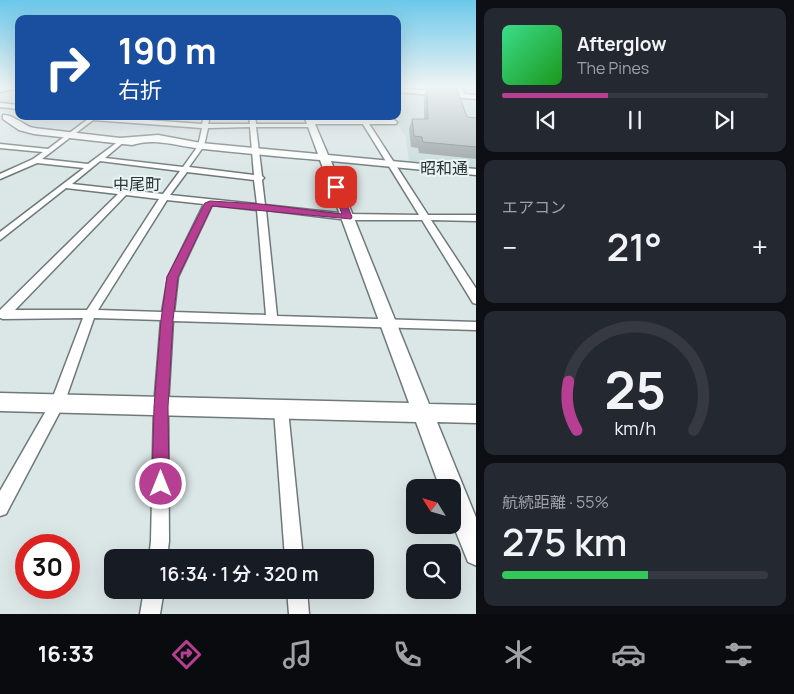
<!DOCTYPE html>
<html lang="ja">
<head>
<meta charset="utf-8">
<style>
	:root { --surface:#171b24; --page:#242831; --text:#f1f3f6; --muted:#9ea1a6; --line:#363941; --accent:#b63e93 }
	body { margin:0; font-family:Manrope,"Noto Sans JP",sans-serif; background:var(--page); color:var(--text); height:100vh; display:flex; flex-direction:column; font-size:19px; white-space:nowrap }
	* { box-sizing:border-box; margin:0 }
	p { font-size:16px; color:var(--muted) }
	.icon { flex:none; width:28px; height:28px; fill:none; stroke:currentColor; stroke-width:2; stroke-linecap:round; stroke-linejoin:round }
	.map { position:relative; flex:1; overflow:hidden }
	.sheet { display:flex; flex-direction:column; gap:8px; padding:8px; background:#0d0f14; width:318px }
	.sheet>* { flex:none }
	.banner { position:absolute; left:15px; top:15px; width:386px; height:105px; border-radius:10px; box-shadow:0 5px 20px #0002; background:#1a4fa0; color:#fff; overflow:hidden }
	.needle { width:32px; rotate:307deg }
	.fabs { position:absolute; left:406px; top:479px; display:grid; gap:10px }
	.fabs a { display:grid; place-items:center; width:55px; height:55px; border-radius:10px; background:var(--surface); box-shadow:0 5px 20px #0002; font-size:25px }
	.speed { position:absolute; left:15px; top:534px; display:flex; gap:10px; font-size:25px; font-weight:700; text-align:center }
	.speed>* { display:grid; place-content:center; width:65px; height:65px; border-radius:50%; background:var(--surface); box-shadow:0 5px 20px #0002; line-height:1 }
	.speed .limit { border:8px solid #d22; background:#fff; color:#111 }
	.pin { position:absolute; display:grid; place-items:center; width:42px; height:42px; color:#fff; margin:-21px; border-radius:10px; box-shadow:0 2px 8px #0006 }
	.me { position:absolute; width:55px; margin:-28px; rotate:0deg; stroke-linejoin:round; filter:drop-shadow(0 0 4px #0008) }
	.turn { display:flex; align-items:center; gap:18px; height:105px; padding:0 20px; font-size:22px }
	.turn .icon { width:65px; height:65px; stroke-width:2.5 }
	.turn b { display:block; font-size:35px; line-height:42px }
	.big { font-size:38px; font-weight:600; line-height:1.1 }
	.sheet .tile { flex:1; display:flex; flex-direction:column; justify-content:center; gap:8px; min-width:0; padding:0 18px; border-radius:10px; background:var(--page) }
	.sheet .dial { align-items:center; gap:0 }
	.dial svg { height:130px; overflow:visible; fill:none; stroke:var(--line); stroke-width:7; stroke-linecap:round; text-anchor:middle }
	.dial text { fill:var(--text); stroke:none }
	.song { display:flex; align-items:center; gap:15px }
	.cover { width:60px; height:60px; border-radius:8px; background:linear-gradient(135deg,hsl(150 70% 55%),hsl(120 70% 35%)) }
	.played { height:5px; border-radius:2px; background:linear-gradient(90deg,var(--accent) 40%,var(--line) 40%) }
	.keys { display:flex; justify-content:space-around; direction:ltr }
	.heat { display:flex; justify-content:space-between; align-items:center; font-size:28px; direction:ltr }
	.charge { height:8px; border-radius:4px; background:linear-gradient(90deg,#34c759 55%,var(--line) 0) }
	.trip { position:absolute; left:104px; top:549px; width:270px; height:50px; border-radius:10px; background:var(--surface); box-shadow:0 5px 20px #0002; font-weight:600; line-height:50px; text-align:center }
	.dock { display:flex; height:80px; justify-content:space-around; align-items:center; background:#090b0e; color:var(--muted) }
	.dock .icon { width:35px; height:35px }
	.dock .current { color:var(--accent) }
	.dock b { font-size:22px; color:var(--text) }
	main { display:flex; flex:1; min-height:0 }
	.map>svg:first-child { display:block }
</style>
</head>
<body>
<main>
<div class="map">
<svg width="477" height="614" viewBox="0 0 477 614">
	<rect width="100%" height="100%" fill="#dbe6e7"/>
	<path fill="#c8dcdd" d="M398 92 476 98V169L409 162 406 137 399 126Z"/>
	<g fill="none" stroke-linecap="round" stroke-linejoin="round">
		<g stroke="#6f7979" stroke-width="3">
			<g id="street">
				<path d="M7 87H19V88L0 92V88Z"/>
				<path d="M457 87H462L465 97H461Z"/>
				<path d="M92 116 202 124 204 116H210L208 124H250L249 116H255L256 124H314L315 125 312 127H256L262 176 264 178 262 180 265 205 348 214 419 215 358 116H364L428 215H477V221L431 220 477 290V304L473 303 422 220H348L266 210 277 316 477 322V330L173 321 168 407 169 541 167 558H149L151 541 154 407 161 320 94 318 64 404 6 514 0 516V491L51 402 83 318 3 319 0 318V310L118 194 66 188 0 240V232L84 168 37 163 0 179V174L33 159 43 152 0 148V144L48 149ZM93 120 202 128 198 146 183 167 105 158 125 141V139L123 138 88 164 42 159ZM250 127 254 175 189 167 204 146 208 128ZM100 161 180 171 163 194 72 184ZM187 172 254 180 257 204 170 195ZM126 195 159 199 87 310H15ZM167 200 204 204 168 277 162 312 98 310ZM212 205 257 210 266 315 174 312 178 277Z"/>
				<path d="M281 404 286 406 288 410 303 558H285L274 410 276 406Z"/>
				<path d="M144 590H164L160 614H140Z"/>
				<path d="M287 590H307L309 614H289Z"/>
			</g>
		</g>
		<g stroke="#6f7979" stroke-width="3">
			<g id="secondary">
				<path d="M398 88 477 95V99L398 92Z"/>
				<path d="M0 103 19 105V109L0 107Z"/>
				<path d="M3 115C13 114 24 126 34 128L120 138 158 135 201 143 318 154 304 116H312L313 118 393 119 397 122 396 124H315L328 155 477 169V175L331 161 429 404 477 405V423L437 422 477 520V566L468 562 452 522V488H440L416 422 0 411V393L409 403 320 160C281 157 243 153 204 149 179 147 156 137 132 145L34 134 19 130 3 119Z"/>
			</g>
		</g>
		<use href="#street" fill="#fff" fill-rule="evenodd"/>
		<use href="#secondary" fill="#fff" fill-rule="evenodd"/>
	</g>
	<path fill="#98a1a2" d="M427 87 467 117 477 118V159L419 153 418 148 411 147 409 129 412 119H424V96Z"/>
	<path fill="#b1bbbc" stroke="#7c8384" d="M427 87 457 89 467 117 477 118V147L423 142 422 137 414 136 412 119H428Z"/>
	<linearGradient id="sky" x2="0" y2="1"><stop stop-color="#6bc8ea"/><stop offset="0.5" stop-color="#eff4f4"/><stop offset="1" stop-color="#eff4f4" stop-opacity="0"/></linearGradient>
	<rect width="477" height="173" fill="url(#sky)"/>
	<path fill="#b63e93" stroke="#762860" d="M336 185 340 187 352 217 351 219 212 206 178 277 173 320 168 407 169 484 166 489 161 492 155 489 152 484 154 407 161 320 167 277 205 203 210 201 261 204 342 214 332 187Z"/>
	<g text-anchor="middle" stroke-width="4" stroke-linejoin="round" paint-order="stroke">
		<g font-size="16" fill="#2a3333" stroke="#e9f3f4">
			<text x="444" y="174">昭和通</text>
			<text x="137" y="190">中尾町</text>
		</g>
	</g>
</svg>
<div class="fabs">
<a><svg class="needle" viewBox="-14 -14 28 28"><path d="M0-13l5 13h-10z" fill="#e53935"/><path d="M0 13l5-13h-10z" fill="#9ea1a6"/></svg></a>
<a><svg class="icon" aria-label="search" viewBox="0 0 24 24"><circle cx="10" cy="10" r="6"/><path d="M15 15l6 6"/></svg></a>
</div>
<div class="speed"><div class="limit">30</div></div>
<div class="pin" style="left:336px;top:187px;background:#d93025"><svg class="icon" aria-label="arrive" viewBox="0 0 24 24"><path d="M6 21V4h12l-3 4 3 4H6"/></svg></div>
<svg class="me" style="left:161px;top:484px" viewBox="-20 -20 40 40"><circle r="17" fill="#b63e93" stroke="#fff" stroke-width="3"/><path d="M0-11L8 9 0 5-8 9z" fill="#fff"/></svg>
<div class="trip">16:34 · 1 分 · 320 m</div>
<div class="banner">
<div class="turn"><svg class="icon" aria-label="right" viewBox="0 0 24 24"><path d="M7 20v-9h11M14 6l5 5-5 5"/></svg><div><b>190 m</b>右折</div></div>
</div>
</div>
<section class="sheet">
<div class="tile">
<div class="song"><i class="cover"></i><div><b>Afterglow</b><p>The Pines</p></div></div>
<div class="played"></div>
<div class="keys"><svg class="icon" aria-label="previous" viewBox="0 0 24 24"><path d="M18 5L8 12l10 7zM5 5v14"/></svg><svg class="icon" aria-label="pause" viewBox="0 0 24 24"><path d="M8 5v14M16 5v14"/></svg><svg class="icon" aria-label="next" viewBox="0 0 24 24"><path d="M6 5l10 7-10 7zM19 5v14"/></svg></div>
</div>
<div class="tile"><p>エアコン</p>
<div class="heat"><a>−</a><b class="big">21°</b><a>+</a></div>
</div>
<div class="tile dial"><svg viewBox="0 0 100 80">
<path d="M14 69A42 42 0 1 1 86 69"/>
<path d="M14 69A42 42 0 0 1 9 39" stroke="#b63e93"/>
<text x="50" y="56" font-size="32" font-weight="700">25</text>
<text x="50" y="72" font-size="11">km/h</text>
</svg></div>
<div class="tile"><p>航続距離 · 55%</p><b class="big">275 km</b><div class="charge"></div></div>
</section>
</main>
<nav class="dock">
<b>16:33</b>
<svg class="icon current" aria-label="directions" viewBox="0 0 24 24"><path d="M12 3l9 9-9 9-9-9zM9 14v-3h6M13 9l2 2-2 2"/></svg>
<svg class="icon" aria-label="music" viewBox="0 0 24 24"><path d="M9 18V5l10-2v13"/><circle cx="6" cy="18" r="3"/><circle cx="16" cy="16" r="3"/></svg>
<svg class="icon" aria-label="phone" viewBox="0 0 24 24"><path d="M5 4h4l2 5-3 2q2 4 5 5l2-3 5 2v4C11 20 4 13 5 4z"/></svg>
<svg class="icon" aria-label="climate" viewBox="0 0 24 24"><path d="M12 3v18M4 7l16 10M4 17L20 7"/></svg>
<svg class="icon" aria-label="car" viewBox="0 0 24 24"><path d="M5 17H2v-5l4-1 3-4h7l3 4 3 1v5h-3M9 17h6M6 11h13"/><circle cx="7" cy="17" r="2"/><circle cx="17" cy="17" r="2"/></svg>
<svg class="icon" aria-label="filters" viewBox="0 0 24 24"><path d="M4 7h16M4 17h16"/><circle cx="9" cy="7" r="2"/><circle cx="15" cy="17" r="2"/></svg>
</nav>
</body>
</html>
